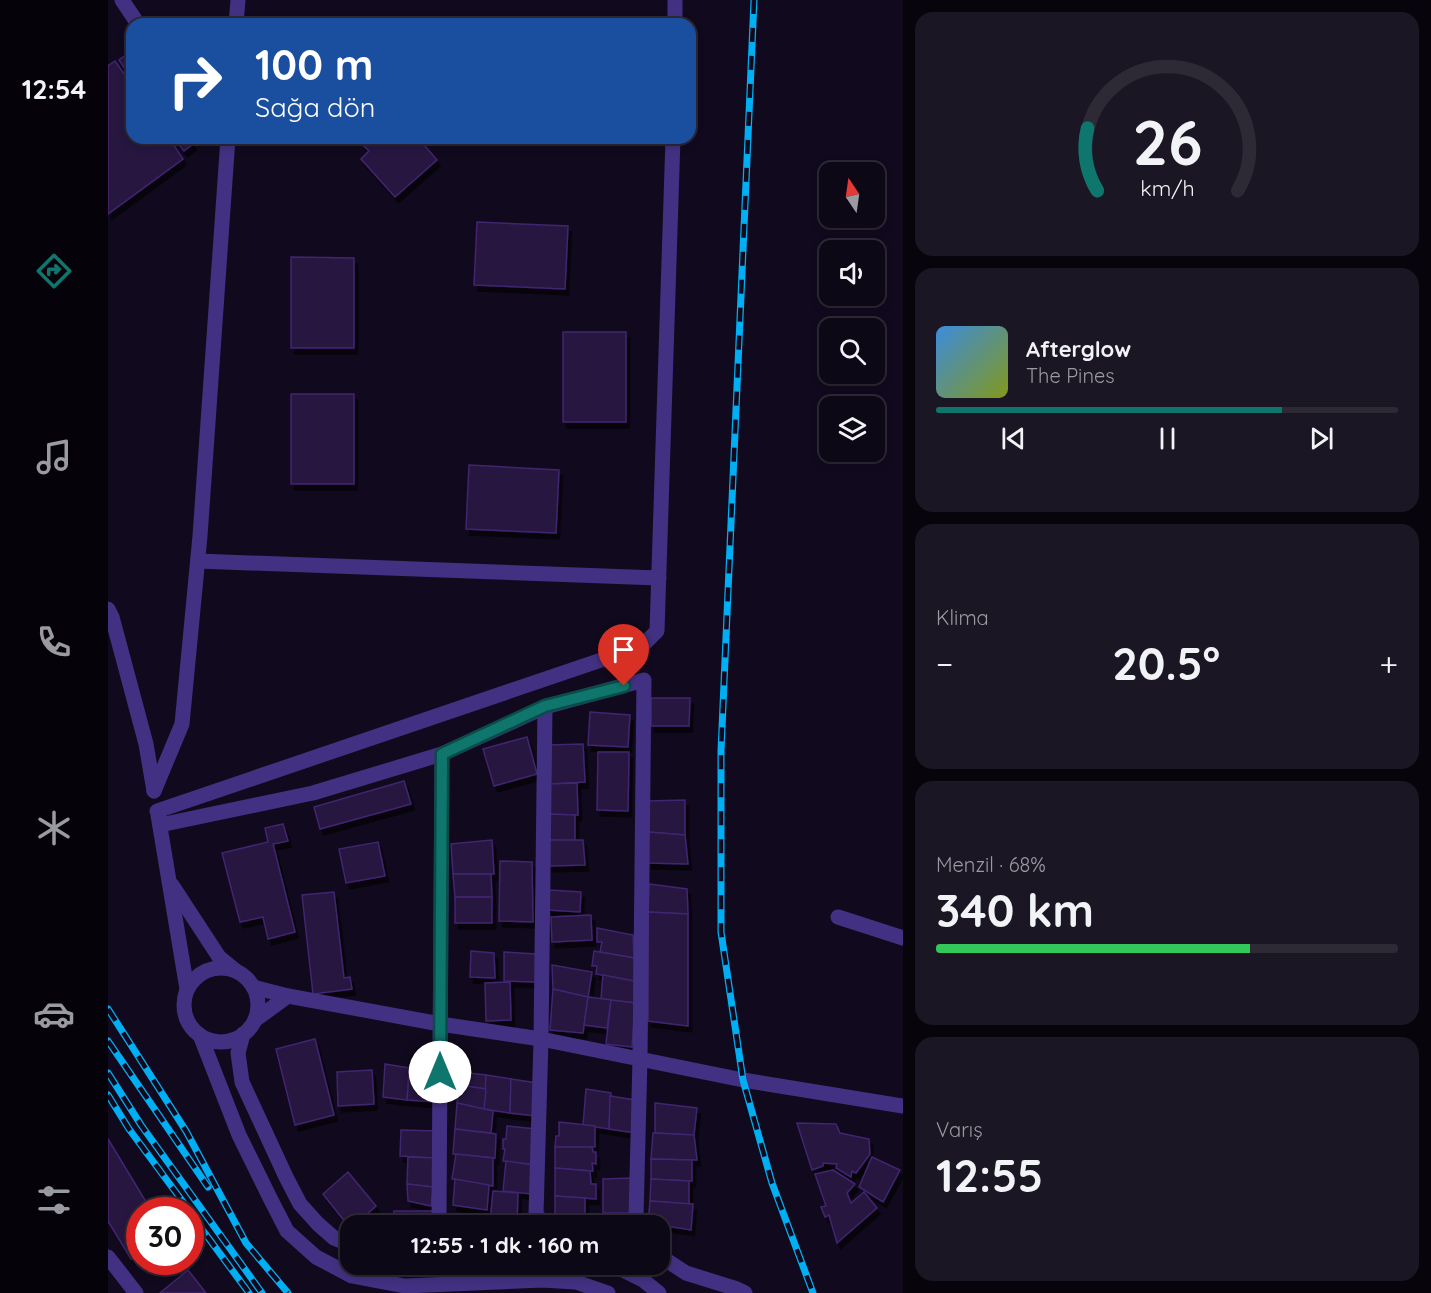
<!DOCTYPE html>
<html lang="tr">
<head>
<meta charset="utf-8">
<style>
	:root { --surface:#0d0816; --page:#1b1623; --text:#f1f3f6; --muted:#9a9aa1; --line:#2d2935; --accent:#0f766e }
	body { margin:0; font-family:Quicksand,sans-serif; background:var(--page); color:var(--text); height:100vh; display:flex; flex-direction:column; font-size:22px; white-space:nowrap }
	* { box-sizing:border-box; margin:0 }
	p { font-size:20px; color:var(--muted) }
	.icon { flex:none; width:33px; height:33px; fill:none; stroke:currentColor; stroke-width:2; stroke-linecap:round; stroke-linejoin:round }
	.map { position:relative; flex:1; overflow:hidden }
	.drawer { display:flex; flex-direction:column; gap:12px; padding:12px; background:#07040c; width:528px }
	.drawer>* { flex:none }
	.top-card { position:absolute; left:18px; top:18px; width:570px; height:126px; border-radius:18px; box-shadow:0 3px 9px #0003,0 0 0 2px var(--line); background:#1a4fa0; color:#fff; overflow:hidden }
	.needle { width:39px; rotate:347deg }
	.fabs { position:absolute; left:711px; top:162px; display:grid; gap:12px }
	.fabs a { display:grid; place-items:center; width:66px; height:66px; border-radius:12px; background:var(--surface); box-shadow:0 3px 9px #0003,0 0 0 2px var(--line); font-size:30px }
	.speed { position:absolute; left:18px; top:1197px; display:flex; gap:12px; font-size:30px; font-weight:700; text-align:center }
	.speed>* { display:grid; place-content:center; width:78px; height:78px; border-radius:50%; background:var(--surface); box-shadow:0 3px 9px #0003,0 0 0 2px var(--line); line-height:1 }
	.speed .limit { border:9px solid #d22; background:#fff; color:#111 }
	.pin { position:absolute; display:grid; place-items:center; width:51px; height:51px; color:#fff; margin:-62px -26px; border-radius:50% 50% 50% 0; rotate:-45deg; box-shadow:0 0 6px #0007 }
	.pin .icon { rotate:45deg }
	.me { position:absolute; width:66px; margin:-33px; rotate:0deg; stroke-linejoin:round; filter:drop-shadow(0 0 4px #0008) }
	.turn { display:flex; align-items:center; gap:21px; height:126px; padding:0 30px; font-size:27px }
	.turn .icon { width:78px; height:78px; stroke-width:2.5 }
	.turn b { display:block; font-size:42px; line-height:51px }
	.big { font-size:45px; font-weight:700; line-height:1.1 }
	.drawer .card { flex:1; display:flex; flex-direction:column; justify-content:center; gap:9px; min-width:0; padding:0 21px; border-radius:18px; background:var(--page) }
	.drawer .dial { align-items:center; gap:0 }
	.dial svg { height:156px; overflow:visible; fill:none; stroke:var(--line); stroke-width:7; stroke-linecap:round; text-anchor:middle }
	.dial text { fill:var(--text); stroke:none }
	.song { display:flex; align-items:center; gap:18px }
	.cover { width:72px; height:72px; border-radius:9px; background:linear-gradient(135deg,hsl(210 70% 55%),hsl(70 70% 35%)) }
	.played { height:6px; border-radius:3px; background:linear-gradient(90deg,var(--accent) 75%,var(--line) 75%) }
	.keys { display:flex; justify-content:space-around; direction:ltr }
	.heat { display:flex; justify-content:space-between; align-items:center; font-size:33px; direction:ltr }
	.charge { height:9px; border-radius:4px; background:linear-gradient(90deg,#34c759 68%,var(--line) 0) }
	.trip { position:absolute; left:232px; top:1215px; width:330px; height:60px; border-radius:18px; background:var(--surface); box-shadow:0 3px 9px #0003,0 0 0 2px var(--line); font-weight:700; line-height:60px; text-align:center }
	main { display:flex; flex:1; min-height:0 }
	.dock { display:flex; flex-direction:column; width:108px; justify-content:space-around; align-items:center; background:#050309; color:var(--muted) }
	.dock .icon { width:42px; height:42px }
	.dock .on { color:var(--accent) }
	.dock b { font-size:27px; color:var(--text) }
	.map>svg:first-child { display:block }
</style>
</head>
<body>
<main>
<nav class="dock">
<b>12:54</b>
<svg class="icon on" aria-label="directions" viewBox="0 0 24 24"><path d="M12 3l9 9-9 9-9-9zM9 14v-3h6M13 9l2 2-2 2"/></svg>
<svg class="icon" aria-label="music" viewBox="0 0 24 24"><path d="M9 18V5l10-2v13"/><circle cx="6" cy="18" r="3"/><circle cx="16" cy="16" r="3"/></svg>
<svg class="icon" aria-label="phone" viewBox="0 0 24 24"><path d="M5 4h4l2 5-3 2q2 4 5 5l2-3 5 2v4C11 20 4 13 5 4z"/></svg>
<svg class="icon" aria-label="climate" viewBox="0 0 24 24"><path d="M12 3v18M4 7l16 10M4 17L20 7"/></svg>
<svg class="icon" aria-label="car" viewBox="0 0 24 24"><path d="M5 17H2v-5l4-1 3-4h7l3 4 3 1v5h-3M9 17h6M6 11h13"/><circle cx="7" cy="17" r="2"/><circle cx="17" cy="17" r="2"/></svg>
<svg class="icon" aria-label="filters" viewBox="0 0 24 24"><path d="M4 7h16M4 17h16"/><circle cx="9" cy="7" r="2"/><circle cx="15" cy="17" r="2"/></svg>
</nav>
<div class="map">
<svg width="795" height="1293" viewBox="0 0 795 1293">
	<defs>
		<filter id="shadow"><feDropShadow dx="3.5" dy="6" stdDeviation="0" flood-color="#0009"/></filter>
	</defs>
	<rect width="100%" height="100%" fill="#110a1e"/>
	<g fill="#261541" stroke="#41256f" stroke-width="1.5" filter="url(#shadow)">
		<path d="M22 52 24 56V79L11 60Z"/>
		<path d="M7 61 24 85V138H61L75 159 0 214V66Z"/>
		<path d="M66 138H81L85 144 76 151Z"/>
		<path d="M258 138H310L329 160 287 197 253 159 261 151 253 143Z"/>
		<path d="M369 222 460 226 457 289 366 285Z"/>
		<path d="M183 257 246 258V348H183Z"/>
		<rect x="455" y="332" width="63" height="90"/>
		<rect x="183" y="394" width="63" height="90"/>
		<path d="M361 465 451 470 448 533 358 529Z"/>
		<path d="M543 698H582L581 726H543Z"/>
		<path d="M482 712 522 715 520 747 480 745Z"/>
		<path d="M419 737 429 774 386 786 375 749Z"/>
		<path d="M475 744 477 782 441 784 440 745Z"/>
		<path d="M490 752H521L520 811 489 810Z"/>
		<path d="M296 781 303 804 212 829 206 807Z"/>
		<path d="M469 783 470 815 440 814 441 784Z"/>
		<path d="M577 800V835L540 832V801Z"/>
		<path d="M440 814 467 815V841L440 840Z"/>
		<path d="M175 824 180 841 165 844 187 932 160 939 155 917 132 922 114 853 160 842 157 828Z"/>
		<path d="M540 832 577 835 580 864 540 863Z"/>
		<path d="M384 840 386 874H345L343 844Z"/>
		<path d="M440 840H475L477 865 441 866Z"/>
		<path d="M270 842 277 876 238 883 231 849Z"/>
		<path d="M392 861 424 862 425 922 391 921Z"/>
		<path d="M345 874H383L384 897H347Z"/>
		<path d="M541 884 579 889 580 914 540 912Z"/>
		<path d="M441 890 473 892 472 912 440 910Z"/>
		<path d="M226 892 236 978 242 977 244 989 205 994 194 895Z"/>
		<rect x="347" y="897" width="37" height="26"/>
		<path d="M540 912 580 914V1026L540 1021Z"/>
		<path d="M483 915 484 940 444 942 443 917Z"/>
		<path d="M489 928 525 935 526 958 492 952 494 942H489Z"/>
		<path d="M363 951 386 953 387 978 362 977Z"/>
		<path d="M486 951 526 958V981L488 974 489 966H484Z"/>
		<path d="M396 952 428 954V982L396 981Z"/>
		<path d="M444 965 484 972 480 997 445 989Z"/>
		<path d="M495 975 526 981 527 1003 493 999Z"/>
		<path d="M402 982 403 1020 378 1021 377 983Z"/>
		<path d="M445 989 480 997 475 1033 442 1030Z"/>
		<path d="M480 997 503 1000 499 1028 476 1025Z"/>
		<path d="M503 1000 527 1003 524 1047 498 1044Z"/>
		<path d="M207 1039 226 1115 187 1125 168 1049Z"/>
		<path d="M277 1064 301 1068 299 1100 275 1097Z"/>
		<path d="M302 1065 331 1069 330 1102 299 1100Z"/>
		<path d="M264 1070 266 1104 230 1106 229 1072Z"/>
		<path d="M351 1072 378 1075V1089L351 1085Z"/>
		<path d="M378 1075 403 1079 402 1113 376 1109Z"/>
		<path d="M403 1079 429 1083 428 1116 402 1113Z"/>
		<path d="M351 1085 378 1089 376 1109 349 1103Z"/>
		<path d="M478 1089 503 1093 501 1129 475 1125Z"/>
		<path d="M502 1096 527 1100V1133L501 1129Z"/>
		<path d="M349 1103 385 1111 383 1133 347 1129Z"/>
		<path d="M547 1103 589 1108 586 1135 547 1133Z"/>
		<path d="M451 1122 487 1126V1147H447L448 1136H451Z"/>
		<path d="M689 1123 728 1124 732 1133 761 1139 762 1154 748 1173 744 1171 743 1177 728 1168 729 1164 715 1163V1166L704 1170Z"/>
		<path d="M399 1126 428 1129 426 1165 395 1161 397 1149H395V1139H398Z"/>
		<path d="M347 1129 388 1134 387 1158 345 1154Z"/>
		<path d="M293 1130 328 1131 327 1158 292 1156Z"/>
		<path d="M545 1133 586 1135 589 1160 543 1159Z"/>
		<path d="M0 1139 43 1210H32V1254L23 1259 0 1221Z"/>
		<path d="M447 1147H484L485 1152H488V1164L484 1163 485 1171 447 1168Z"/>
		<path d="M348 1154 385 1158V1186L344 1179Z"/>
		<path d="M300 1157 327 1158 325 1187 299 1184Z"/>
		<path d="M764 1157 792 1170 775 1202 751 1187Z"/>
		<path d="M543 1159 584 1160V1181L543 1179Z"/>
		<path d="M398 1161 426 1165 424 1194 395 1191Z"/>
		<path d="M447 1168 482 1171 483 1184H488V1199L447 1196Z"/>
		<path d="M725 1170 747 1184 739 1193 743 1203 756 1192 769 1208 729 1243 721 1215 717 1217 713 1207 718 1206 707 1174Z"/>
		<path d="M240 1172 268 1206 246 1226H243L242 1228 215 1194Z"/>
		<path d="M525 1178V1213H495V1179Z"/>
		<path d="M347 1179 381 1185 379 1210 345 1205Z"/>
		<path d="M543 1179 581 1181V1204L542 1201Z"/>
		<path d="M299 1184 325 1187 323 1206 300 1201Z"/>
		<path d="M385 1191 410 1193 409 1222H382Z"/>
		<path d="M447 1196 477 1198V1221L447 1220Z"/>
		<path d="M542 1201 585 1204 583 1230 540 1223Z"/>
		<path d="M286 1211H326V1226H285Z"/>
		<path d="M80 1270 98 1293H52Z"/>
	</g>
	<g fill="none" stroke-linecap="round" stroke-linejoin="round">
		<g stroke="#423182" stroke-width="15">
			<path d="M14 0 30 24"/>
			<path d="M128 24 130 0"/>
			<path d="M567 24V0"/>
			<path d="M90 561 551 578"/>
			<path d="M0 609 4 617 38 744 46 791"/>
			<path d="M437 707 433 1039 428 1214 436 1224 456 1226"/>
			<path d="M46 791 74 724 92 536 120 138"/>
			<path d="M49 811 505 656 536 644 549 631 565 138"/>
			<path d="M50 815 79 989"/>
			<path d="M52 825 205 793 334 754 437 707 536 680 532 1058 528 1217 531 1226"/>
			<path d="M64 885 111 957 128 971"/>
			<path d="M730 917 795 938"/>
			<circle cx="113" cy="1005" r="37"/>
			<path d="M145 987 180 996 147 1020"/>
			<path d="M180 996 332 1024 433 1039 635 1080 795 1106"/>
			<path d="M135 1034 130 1053 134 1082 178 1177 192 1204 210 1224 226 1238 243 1245"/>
			<path d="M92 1035 131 1135 163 1200 179 1231 208 1257 244 1276 297 1286 434 1280 468 1282 500 1293"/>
			<path d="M331 1216 334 754"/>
			<path d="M552 1256 578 1273 629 1289 637 1293"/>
			<path d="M0 1257 28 1293"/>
			<path d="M503 1264 535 1280 551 1293"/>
		</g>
		<g stroke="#00aff3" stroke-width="7">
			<g id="rail">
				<path d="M646 0 613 751V932L635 1080 664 1183 705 1293"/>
				<path d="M0 1009 78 1131 138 1243 180 1293"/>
				<path d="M0 1041 100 1187"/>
				<path d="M0 1073 33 1125 154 1293"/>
				<path d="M0 1095 21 1129 81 1210"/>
				<path d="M82 1213 141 1293"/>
			</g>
		</g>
		<use href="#rail" stroke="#110a1e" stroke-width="4.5" stroke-dasharray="14" stroke-linecap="butt"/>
	</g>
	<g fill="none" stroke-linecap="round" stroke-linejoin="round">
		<g stroke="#0a4d48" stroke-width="15">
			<path id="route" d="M332 1072 334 754 437 706 516 686"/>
		</g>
		<use href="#route" stroke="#0f766e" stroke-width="10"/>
	</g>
</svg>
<div class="fabs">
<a><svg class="needle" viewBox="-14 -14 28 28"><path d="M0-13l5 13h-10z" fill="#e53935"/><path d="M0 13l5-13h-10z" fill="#9a9aa1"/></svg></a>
<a><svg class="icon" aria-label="sound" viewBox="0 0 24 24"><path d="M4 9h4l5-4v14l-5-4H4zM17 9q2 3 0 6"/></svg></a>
<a><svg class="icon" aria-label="search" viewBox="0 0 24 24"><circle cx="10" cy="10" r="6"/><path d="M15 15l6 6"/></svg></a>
<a><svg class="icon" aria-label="layers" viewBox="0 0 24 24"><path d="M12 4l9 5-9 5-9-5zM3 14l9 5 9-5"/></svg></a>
</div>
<div class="speed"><div class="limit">30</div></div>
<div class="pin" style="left:516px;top:686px;background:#d93025"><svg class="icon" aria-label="arrive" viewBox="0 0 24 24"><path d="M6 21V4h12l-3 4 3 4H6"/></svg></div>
<svg class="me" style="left:332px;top:1072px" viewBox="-20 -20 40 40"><circle r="19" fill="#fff"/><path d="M0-13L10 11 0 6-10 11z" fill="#0f766e"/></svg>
<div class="trip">12:55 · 1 dk · 160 m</div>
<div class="top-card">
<div class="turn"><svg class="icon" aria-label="right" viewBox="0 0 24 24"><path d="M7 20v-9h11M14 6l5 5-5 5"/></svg><div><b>100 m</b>Sağa dön</div></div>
</div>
</div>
<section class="drawer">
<div class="card dial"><svg viewBox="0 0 100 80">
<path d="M14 69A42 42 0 1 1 86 69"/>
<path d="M14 69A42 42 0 0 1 9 37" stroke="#0f766e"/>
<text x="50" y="56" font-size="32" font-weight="700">26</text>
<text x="50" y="72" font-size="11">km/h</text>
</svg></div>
<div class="card">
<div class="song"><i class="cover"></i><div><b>Afterglow</b><p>The Pines</p></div></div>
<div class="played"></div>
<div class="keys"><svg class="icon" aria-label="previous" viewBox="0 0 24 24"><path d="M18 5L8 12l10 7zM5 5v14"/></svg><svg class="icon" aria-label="pause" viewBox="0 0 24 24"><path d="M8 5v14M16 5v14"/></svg><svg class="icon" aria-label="next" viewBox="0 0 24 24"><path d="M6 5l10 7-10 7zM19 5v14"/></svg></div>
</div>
<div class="card"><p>Klima</p>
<div class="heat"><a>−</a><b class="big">20.5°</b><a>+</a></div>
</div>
<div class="card"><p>Menzil · 68%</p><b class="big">340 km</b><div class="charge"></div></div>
<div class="card"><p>Varış</p><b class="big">12:55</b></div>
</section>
</main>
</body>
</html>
